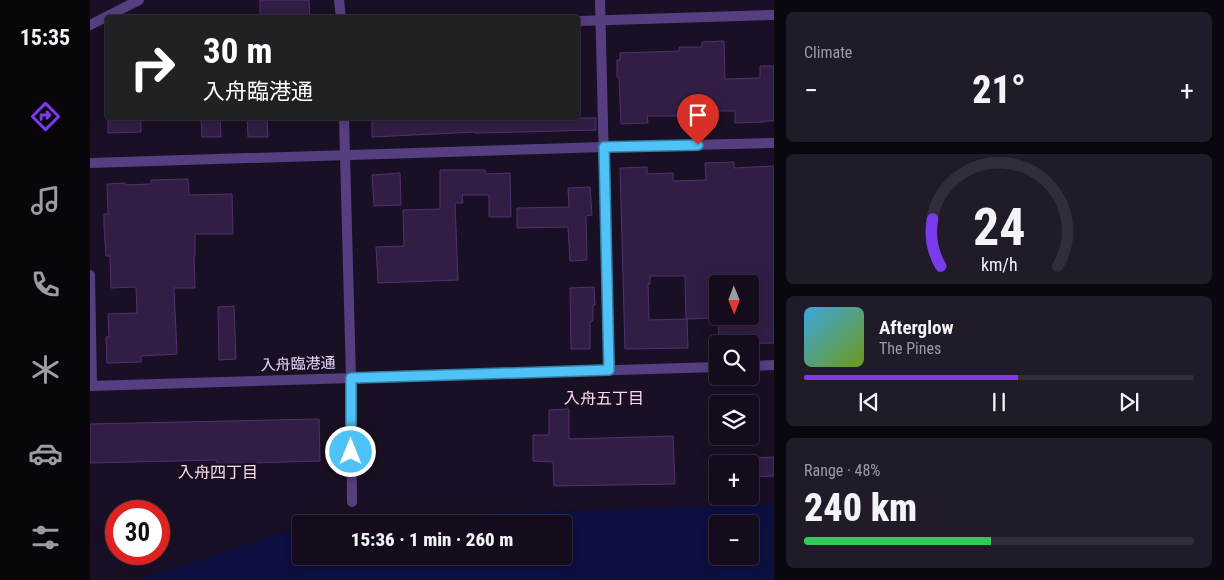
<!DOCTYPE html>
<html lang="en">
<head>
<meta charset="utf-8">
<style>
	:root { --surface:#140c1c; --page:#211a29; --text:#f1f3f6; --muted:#9d9ba3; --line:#332c3b; --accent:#7c3aed }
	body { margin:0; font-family:"Roboto Condensed","Noto Sans JP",sans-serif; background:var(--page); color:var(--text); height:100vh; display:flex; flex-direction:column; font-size:19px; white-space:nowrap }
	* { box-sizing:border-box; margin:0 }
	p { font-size:16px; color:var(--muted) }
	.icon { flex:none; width:28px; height:28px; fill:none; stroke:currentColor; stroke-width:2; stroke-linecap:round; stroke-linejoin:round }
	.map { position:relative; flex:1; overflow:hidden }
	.sheet { display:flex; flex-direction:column; gap:12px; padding:12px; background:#0b070f; width:450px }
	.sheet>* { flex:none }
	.top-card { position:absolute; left:15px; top:15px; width:475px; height:105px; border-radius:5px; box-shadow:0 2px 12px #0003,0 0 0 1px var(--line); background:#202124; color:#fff; overflow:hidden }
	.needle { width:32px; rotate:179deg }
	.buttons { position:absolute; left:619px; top:275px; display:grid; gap:10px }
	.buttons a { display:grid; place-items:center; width:50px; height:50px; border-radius:5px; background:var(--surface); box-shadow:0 2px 12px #0003,0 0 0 1px var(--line); font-size:25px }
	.speed { position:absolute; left:15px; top:500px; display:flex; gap:10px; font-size:25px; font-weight:700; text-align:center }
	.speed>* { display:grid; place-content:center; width:65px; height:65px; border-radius:50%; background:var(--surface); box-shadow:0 2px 12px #0003,0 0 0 1px var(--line); line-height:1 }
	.speed .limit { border:8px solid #d22; background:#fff; color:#111 }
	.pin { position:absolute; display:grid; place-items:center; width:42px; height:42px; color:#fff; margin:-51px -21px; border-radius:50% 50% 50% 0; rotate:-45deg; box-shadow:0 0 5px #0007 }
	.pin .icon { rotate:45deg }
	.me { position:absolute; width:55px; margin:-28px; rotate:0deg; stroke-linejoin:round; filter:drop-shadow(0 0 4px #0008) }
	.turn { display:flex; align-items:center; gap:18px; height:105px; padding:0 15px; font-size:22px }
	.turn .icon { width:65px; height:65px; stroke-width:2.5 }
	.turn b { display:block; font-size:35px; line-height:42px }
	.big { font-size:38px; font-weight:800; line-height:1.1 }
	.sheet .tile { flex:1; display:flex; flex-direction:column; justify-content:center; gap:8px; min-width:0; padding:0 18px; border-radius:8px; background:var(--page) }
	.sheet .dial { align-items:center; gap:0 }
	.dial svg { height:130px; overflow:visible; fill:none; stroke:var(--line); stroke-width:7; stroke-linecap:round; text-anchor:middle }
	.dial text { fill:var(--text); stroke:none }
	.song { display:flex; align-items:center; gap:15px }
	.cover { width:60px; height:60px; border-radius:8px; background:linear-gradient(135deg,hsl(200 70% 55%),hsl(80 70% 35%)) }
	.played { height:5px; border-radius:2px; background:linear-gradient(90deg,var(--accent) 55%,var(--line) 55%) }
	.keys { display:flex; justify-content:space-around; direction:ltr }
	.heat { display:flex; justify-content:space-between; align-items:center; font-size:28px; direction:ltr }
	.charge { height:8px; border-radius:4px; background:linear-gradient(90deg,#34c759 48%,var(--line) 0) }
	.trip { position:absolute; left:202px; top:515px; width:280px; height:50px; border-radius:5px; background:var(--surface); box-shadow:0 2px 12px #0003,0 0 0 1px var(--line); font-weight:800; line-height:50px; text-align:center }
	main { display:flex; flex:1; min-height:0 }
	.tabs { display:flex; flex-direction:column; width:90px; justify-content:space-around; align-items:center; background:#08050b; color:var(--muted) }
	.tabs .icon { width:35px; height:35px }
	.tabs .selected { color:var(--accent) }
	.tabs b { font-size:22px; color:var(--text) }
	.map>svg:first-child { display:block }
</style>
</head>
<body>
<main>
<nav class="tabs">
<b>15:35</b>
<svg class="icon selected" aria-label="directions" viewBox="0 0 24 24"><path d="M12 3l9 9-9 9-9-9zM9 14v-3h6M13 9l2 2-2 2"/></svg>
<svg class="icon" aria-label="music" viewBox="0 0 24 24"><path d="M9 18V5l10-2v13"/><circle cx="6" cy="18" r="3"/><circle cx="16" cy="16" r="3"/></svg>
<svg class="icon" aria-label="phone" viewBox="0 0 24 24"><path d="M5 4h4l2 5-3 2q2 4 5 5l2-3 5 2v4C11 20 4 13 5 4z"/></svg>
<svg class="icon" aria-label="climate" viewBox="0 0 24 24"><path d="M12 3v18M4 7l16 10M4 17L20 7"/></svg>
<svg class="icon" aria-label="car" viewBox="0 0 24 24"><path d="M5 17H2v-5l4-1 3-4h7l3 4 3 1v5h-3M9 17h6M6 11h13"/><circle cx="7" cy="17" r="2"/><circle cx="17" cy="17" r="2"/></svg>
<svg class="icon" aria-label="filters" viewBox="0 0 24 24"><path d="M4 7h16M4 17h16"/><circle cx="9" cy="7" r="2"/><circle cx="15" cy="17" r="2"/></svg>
</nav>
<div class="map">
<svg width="684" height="580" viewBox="0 0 684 580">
	<rect width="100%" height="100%" fill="#1a1025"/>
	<path fill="#0d1041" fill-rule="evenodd" d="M684 504V580H46L211 527V556H474V524H220L236 519ZM628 524H660V556H628Z"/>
	<g fill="#321e45" stroke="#51316f">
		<path d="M170 0H219L220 18H170Z"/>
		<path d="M634 41 635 79 670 78V66H684V121H674V122L645 123V111H618V116H557L558 123 531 124 529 77H527V60H530V53L589 51V47H612V42Z"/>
		<path d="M18 118H51V132L18 133Z"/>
		<path d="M111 118H130L131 137H112Z"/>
		<path d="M157 118H177L178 137H158Z"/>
		<path d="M282 118H506V130L433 132 385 133V132L282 137Z"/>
		<path d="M644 162V168L684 166V343L629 344 628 316H660V284H628V318L596 319 595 276H560V284H558L559 320 597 319 598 348 535 349 530 168 557 167V174L583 173V181L616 180 615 163Z"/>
		<path d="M350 170H395L396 174 420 173 421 217H399V195H372L373 203H365L368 280 288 283 286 247 314 246 313 210 350 209Z"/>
		<path d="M310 173 311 205 284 206 282 175Z"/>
		<path d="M98 179 99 195 142 194 143 234H105V256H104L105 288H84L87 354 51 356V362L17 363 16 337H19L18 314 47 313 46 287 21 288 20 256H16L14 227V214H18L17 184 35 183V185L61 184V180Z"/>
		<path d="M500 187 502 215 496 216 497 260 480 261 478 227 427 228V208L479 207 478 188Z"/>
		<path d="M504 287 505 305H503V321L500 322V349H481L480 288Z"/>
		<path d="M144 306 146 359 129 360 128 307Z"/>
		<path d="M479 409V439L583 436 585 484 464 486 463 462 443 461V435H459V410Z"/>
		<path d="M229 419 230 461 127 464V460L0 463V424Z"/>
		<path d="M684 457V476L660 477V458Z"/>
	</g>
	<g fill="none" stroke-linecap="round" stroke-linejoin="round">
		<g stroke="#563f81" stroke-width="10">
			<path d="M249 0 251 18"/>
			<path d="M510 0 519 370"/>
			<path d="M488 21 684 15"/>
			<path d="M0 25 49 0"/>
			<path d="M254 118 261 378 262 502"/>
			<path d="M0 163 514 147 684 143"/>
			<path d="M0 275 2 386"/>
			<path d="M660 366 684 365"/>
			<path d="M0 386 628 367"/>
		</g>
	</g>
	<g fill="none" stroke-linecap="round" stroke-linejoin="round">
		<g stroke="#337fa1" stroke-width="12">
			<path id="route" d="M261 452V378L519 370 514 147 608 145"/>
		</g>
		<use href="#route" stroke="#4fc3f7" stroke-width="9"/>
	</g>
	<g text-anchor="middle" stroke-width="5" stroke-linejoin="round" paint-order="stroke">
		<g font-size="15" fill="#e7d7fc" stroke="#1a1025">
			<text transform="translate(208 364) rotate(-2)" y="5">入舟臨港通</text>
		</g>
		<g font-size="16" fill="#fdd9e4" stroke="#1a1025">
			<text x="514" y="404">入舟五丁目</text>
			<text x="128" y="478">入舟四丁目</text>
		</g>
	</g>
</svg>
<div class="buttons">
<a><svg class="needle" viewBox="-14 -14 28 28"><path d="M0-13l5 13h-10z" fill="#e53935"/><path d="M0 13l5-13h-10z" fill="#9d9ba3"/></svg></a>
<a><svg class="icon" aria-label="search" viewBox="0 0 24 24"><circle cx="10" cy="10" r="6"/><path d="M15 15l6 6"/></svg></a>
<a><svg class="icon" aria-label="layers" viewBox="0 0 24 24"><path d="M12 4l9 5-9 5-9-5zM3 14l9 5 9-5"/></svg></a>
<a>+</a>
<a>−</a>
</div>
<div class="speed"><div class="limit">30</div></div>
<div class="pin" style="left:608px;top:145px;background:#d93025"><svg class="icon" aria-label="arrive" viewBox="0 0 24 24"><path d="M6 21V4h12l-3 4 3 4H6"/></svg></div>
<svg class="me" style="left:261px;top:452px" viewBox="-20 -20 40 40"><circle r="17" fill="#4fc3f7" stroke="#fff" stroke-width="3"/><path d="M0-11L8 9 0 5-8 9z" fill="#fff"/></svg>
<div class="trip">15:36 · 1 min · 260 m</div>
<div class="top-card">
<div class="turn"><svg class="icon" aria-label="right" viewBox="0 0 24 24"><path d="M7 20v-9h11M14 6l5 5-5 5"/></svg><div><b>30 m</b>入舟臨港通</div></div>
</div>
</div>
<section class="sheet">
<div class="tile"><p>Climate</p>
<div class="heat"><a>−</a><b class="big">21°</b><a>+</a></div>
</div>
<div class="tile dial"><svg viewBox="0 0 100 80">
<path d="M14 69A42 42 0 1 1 86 69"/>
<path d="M14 69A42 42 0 0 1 9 40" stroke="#7c3aed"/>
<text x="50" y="56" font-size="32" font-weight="700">24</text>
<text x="50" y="72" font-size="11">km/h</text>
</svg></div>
<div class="tile">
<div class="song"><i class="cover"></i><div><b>Afterglow</b><p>The Pines</p></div></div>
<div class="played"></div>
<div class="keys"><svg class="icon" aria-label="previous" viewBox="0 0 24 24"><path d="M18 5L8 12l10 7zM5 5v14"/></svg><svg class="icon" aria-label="pause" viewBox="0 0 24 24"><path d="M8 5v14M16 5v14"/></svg><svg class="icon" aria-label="next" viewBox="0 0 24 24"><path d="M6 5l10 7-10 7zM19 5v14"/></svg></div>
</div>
<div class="tile"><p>Range · 48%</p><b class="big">240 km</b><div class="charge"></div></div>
</section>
</main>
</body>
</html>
